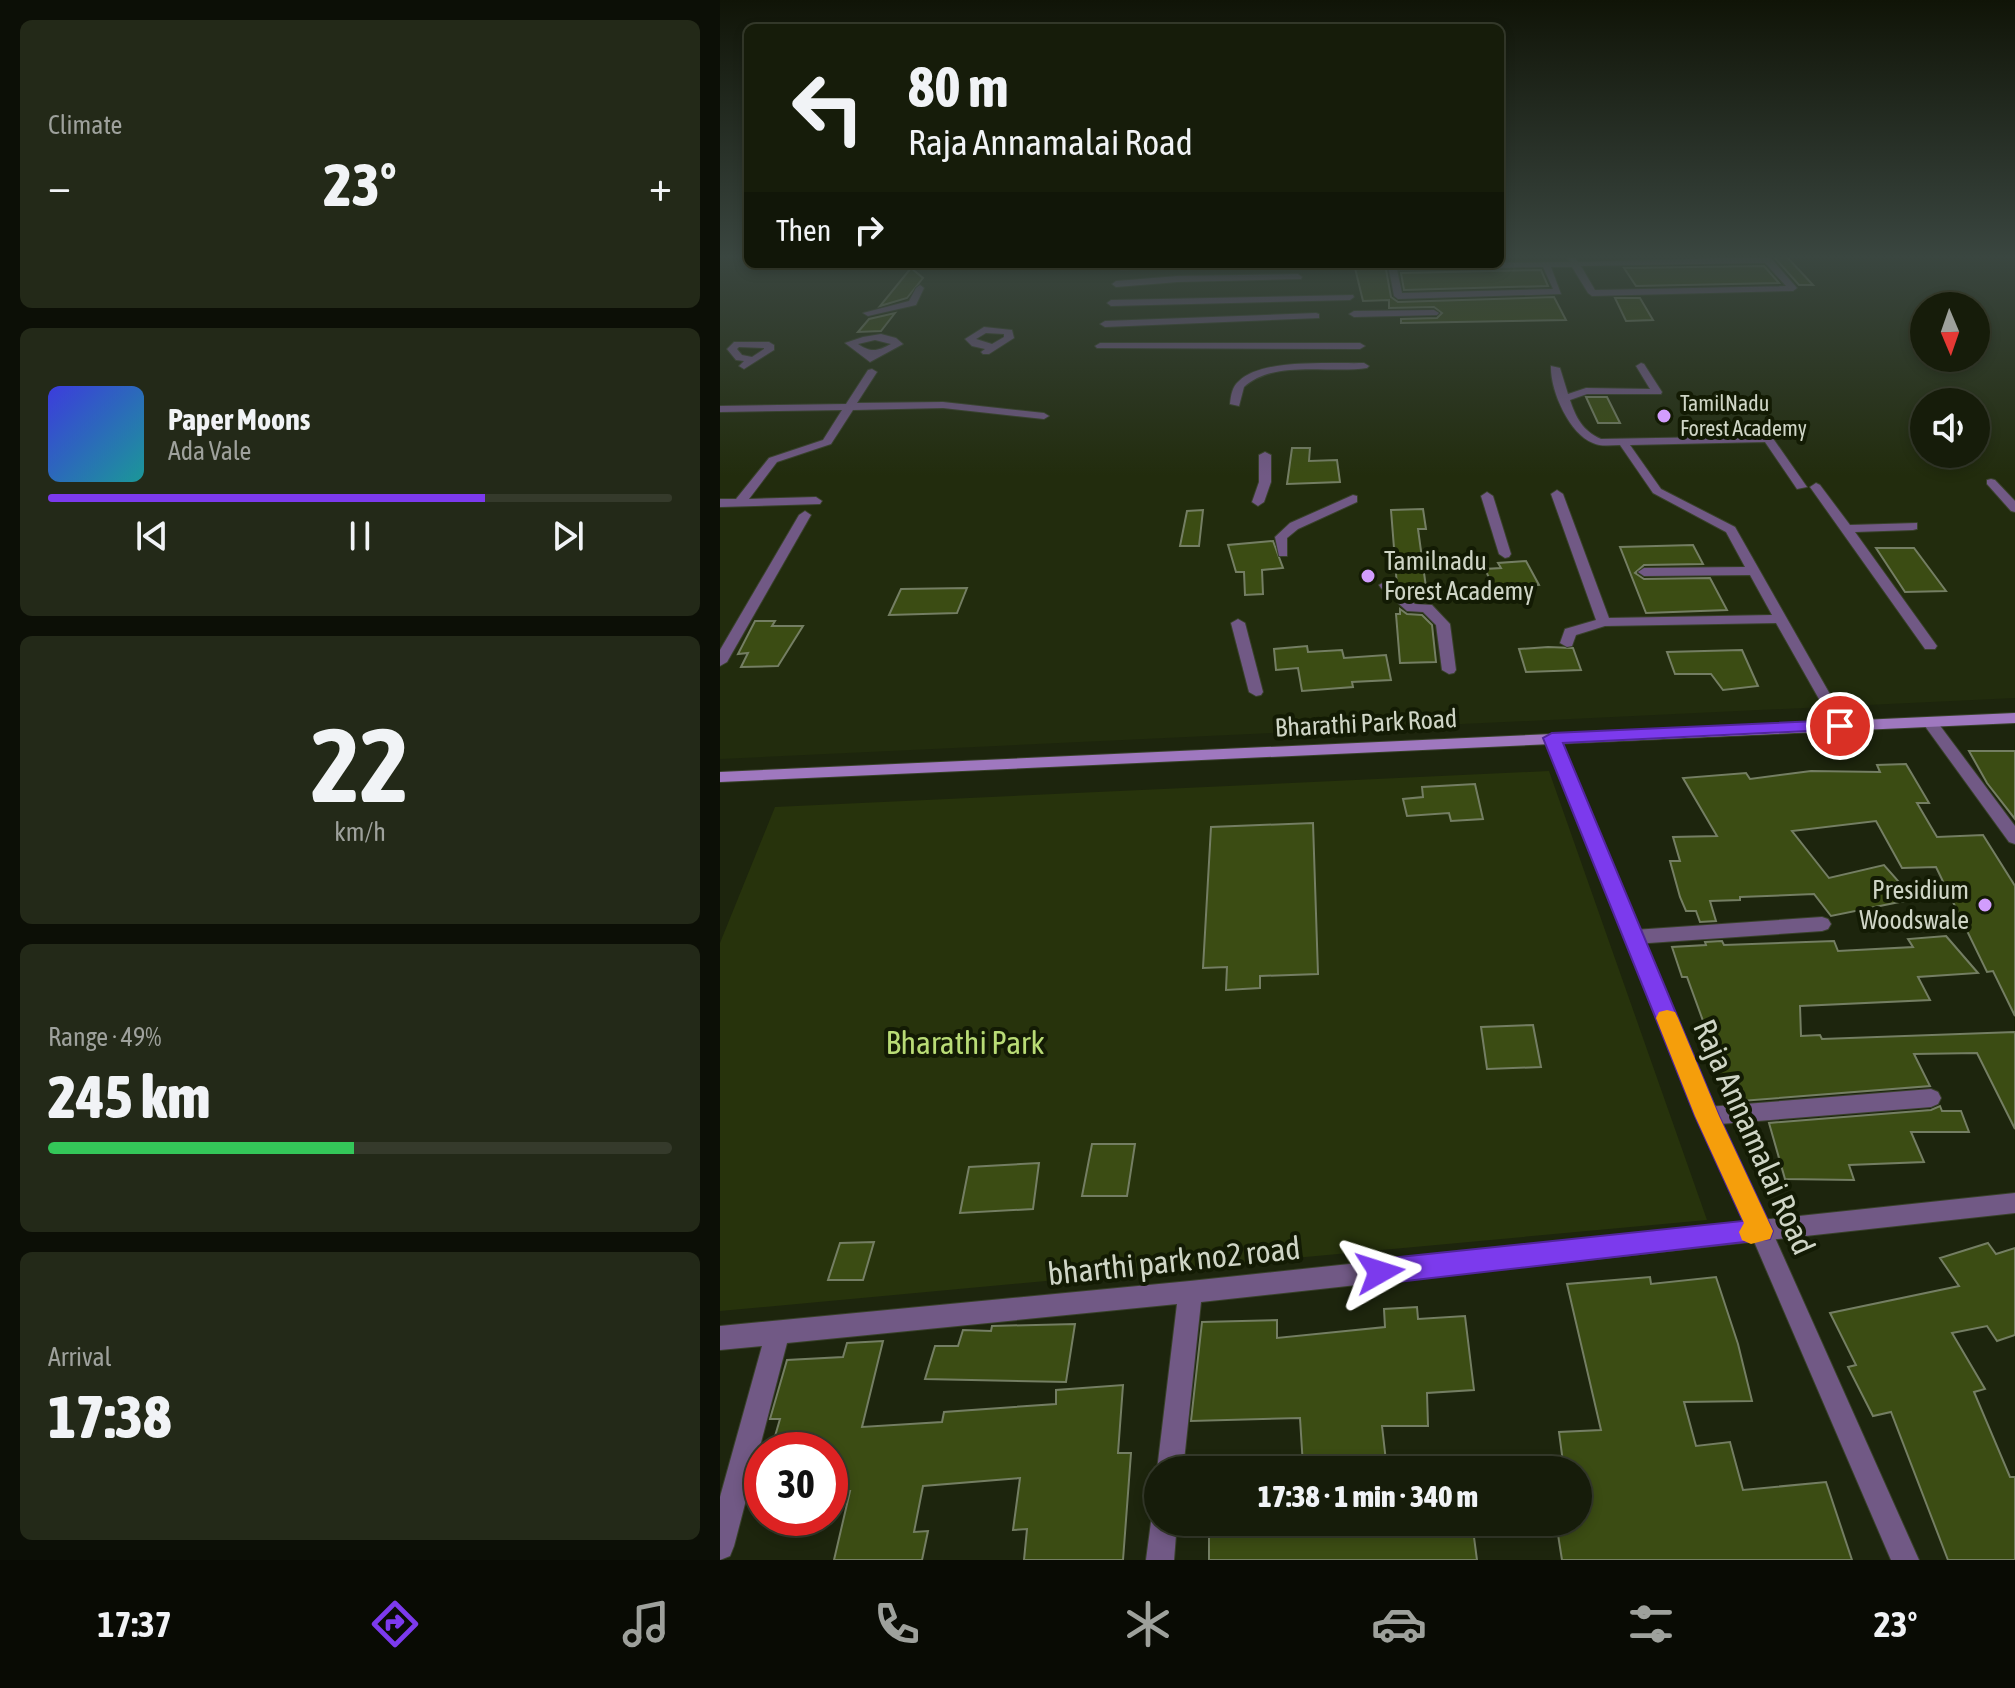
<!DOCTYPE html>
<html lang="en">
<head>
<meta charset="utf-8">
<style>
	:root { --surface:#161c0a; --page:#232918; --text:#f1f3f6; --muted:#9ea19c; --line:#353a2b; --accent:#7c3aed }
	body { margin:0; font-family:"Asap Condensed",sans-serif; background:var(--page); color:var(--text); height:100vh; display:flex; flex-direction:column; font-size:30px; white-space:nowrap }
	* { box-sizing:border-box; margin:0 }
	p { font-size:26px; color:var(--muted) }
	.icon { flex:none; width:44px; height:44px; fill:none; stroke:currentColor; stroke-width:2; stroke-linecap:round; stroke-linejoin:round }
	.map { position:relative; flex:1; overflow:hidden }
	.panel { display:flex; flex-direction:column; gap:20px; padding:20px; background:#0c0f06; width:720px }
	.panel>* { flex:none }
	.hud { position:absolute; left:24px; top:24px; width:760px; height:244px; border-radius:12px; box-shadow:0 4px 12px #0003,0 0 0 2px var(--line); background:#161c0a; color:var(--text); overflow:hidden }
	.needle { width:52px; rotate:178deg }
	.controls { position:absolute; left:1190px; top:292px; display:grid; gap:16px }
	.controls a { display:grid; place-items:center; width:80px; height:80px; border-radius:50%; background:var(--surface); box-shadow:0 4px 12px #0003,0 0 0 2px var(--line); font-size:40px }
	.speed { position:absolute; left:24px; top:1432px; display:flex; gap:16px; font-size:40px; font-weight:700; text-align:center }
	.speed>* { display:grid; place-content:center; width:104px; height:104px; border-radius:50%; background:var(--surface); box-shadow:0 4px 12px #0003,0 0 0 2px var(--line); line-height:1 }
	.speed .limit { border:12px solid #d22; background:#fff; color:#111 }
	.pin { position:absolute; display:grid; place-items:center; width:68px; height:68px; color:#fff; margin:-34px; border:4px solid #fff; border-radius:50%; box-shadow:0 2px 8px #0007 }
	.me { position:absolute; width:88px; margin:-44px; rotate:84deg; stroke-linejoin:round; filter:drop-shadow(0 0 6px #0008) }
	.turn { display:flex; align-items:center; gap:28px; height:168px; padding:0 32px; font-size:36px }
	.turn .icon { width:104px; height:104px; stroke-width:2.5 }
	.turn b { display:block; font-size:56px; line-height:68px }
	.then { display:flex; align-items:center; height:76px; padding:0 32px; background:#0003; gap:16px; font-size:30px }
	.big { font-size:60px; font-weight:800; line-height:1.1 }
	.panel .tile { flex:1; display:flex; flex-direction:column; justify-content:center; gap:12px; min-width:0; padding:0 28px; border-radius:12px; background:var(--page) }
	.panel .dial { align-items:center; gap:0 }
	.dial b { font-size:104px; line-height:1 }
	.song { display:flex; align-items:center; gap:24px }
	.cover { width:96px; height:96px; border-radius:12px; background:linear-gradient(135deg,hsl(240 70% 55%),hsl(180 70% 35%)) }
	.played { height:8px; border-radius:4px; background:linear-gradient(90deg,var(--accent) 70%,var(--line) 70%) }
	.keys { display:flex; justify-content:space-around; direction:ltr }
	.heat { display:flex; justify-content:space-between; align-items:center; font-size:44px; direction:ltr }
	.charge { height:12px; border-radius:6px; background:linear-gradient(90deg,#34c759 49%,var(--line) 0) }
	.trip { position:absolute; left:424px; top:1456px; width:448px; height:80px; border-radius:40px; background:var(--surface); box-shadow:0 4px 12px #0003,0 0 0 2px var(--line); font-weight:800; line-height:80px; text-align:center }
	.tab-bar { display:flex; height:128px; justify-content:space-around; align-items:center; background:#090b04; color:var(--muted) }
	.tab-bar .icon { width:56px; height:56px }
	.tab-bar .active { color:var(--accent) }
	.tab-bar b { font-size:36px; color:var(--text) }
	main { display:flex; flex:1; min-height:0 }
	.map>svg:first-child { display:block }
</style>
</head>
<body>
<main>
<section class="panel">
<div class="tile"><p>Climate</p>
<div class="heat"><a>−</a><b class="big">23°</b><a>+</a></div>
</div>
<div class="tile">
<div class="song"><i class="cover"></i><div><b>Paper Moons</b><p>Ada Vale</p></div></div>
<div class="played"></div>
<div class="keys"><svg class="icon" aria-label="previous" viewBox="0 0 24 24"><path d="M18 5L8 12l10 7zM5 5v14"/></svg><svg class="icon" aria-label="pause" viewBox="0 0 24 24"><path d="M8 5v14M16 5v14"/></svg><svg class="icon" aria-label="next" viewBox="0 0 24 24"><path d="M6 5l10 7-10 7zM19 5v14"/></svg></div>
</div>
<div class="tile dial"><b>22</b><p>km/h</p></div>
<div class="tile"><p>Range · 49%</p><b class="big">245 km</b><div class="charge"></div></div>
<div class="tile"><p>Arrival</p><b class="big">17:38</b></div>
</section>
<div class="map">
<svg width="1295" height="1560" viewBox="0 0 1295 1560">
	<rect width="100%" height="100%" fill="#1d250d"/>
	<path fill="#222c0d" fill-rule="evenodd" d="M0 257H28V264H780V257H1295V698L0 759ZM1204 306H1256V358H1204ZM1204 402H1256V454H1204Z"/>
	<path fill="#27330c" d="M829 771 987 1220 0 1311V943L55 807Z"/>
	<g fill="#3b4c13" stroke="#747e63" stroke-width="2">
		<path d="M1054 257H1067L1093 285H1079Z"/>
		<path d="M634 264H665L671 297 678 302 834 297 846 320 681 323V319L717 318 722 313 714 307 669 308V300L643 301Z"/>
		<path d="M1044 266 1059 283 916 286 904 268Z"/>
		<path d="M191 268 203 278 187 298 160 306Z"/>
		<path d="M821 270 828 286 684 290 681 273Z"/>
		<path d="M895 298H920L933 320 906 321Z"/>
		<path d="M175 313 161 331 138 332 149 319Z"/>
		<path d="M866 397H887L900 423H878Z"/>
		<path d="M572 448H590L589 461 617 460 620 482 567 484Z"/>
		<path d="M703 509 706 529H698L708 602 696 601 677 586 671 510Z"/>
		<path d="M483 510 479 546H460L467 511Z"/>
		<path d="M553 541 563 568 542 570 543 594 525 595 524 572H516L508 545Z"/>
		<path d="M973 545 983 564 924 565 915 573 924 579 990 578 1007 610 926 613 900 547Z"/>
		<path d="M1156 548H1194L1226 591 1185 592Z"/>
		<path d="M806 561 819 585 774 589 765 569 781 568 778 563Z"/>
		<path d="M247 588 237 613 169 615 181 589Z"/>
		<path d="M680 609 687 614 702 615 712 625 716 662 680 663 676 614H680Z"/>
		<path d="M35 621H55L52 626H83L58 666 21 667 28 653 18 654Z"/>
		<path d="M587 646 588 652 622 650 624 658 666 655 671 680 632 682 633 687 582 691 578 668 556 670 554 649Z"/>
		<path d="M828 647 853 648 861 670 806 672 799 649Z"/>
		<path d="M1022 650 1038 686 1003 690 991 674H955L947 652Z"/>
		<path d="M1249 751H1295V819L1267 783Z"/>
		<path d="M1186 764 1209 803H1197L1217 837 1263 835 1295 886V1016L1273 971 1267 972 1216 867 1182 868 1156 821 1072 831 1109 878 1164 865 1194 899 1111 916 1094 894 1020 897V900L990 901 996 921 980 922 976 911H966L960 897 950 861H960L953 837 997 836 963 778 1026 773 1030 779 1091 771 1160 772 1157 765Z"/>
		<path d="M755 784 763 819 731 821 729 813 687 816 683 799 703 797 702 787Z"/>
		<path d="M593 823 598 974 540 976V988L506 990 507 967 483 968 491 827Z"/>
		<path d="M1226 936 1258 973 1198 977 1210 1000 1080 1006 1081 1036 1100 1035 1102 1039 1295 1032V1129L1257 1053 1194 1054 1210 1086 1008 1102 986 1041 990 1040 967 977H962L952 947 986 945 985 942 1002 941 1004 945 1114 941 1118 951 1193 947 1188 939Z"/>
		<path d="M813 1025 821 1067 767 1069 761 1027Z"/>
		<path d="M1220 1106 1222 1111H1241L1249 1132H1191L1204 1162 1129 1165 1134 1180 1065 1179 1049 1123 1211 1110Z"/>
		<path d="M372 1144H415L407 1196H362Z"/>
		<path d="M319 1163 313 1209 240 1213 249 1167Z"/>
		<path d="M154 1242 143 1280H108L120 1243Z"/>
		<path d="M1268 1243 1276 1254 1295 1248V1335L1277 1341 1267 1326 1232 1333 1265 1389 1254 1392 1290 1477H1295V1560H1228L1171 1412 1153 1416 1128 1367 1136 1365 1110 1313 1239 1286 1220 1258Z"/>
		<path d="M930 1277 931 1284 996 1277 1018 1344 1032 1401 964 1402 976 1446 1010 1442 1023 1490 1106 1482 1132 1560H842L836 1522H858V1470H844L839 1432 881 1430 847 1284Z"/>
		<path d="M697 1307 698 1319 745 1316 754 1390 707 1393 708 1426H662L667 1470H617L616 1462 583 1466 580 1418 471 1421 482 1322 557 1320V1338L665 1327 664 1309Z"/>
		<path d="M355 1324 346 1382 205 1379 215 1346H238L243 1330 271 1331 272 1326Z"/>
		<path d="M163 1341 142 1427 222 1422 224 1412 336 1404V1390L403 1385 398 1453H411L403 1560H304L307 1529 293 1530 300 1478 203 1486 194 1532 208 1531 202 1560H114L130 1491 110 1492V1450H51L60 1419H50L67 1360 123 1357 127 1343Z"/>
		<path d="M489 1522H752L757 1560H489Z"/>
	</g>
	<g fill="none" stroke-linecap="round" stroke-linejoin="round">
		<g stroke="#39412b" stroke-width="2">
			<g id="minor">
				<path d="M847 257H855L858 262 1050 257 1077 288 1073 291 872 296 868 293 852 267H831L841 294 678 299 674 296 668 264 850 262ZM1045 263 1066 286 875 290 861 266ZM823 267 833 289 682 293 677 270Z"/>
				<path d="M408 264H447L443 267 401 270 397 267Z"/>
				<path d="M578 274 582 277 581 279 458 282 396 287 392 284 396 281 458 276Z"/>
				<path d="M200 285 204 288 196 305 148 316 143 313 189 301 196 288Z"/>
				<path d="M633 295 634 297 630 300 391 306 387 303 391 300Z"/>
				<path d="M714 310 719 313 717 315 634 317 629 314 634 311Z"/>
				<path d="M596 313 599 314V318L385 327 380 324 385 321Z"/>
				<path d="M264 327 292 330 294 338 269 354H263L261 352 265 349 252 346 245 339ZM266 333 284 334V337L272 344 256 339Z"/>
				<path d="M161 334 176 338 183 344 150 362 125 343 143 337ZM155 340 171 344C158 351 151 353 138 344Z"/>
				<path d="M14 342H49L54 345V350L24 369 19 366 24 361 16 360 7 349ZM19 347 44 348V349L32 357 22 355 17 349Z"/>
				<path d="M380 343H640L645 346 640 349 377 348 375 346Z"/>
				<path d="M644 363 649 366 647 368C610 374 555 359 524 387L519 406 510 404C511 395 512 387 519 381 543 358 612 364 644 363Z"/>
				<path d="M921 363 924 364 942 392 941 394H867L850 400C856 418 863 431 881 439L1048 436 1052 437 1087 487 1077 489 1045 442 910 445 941 489 1015 527 1111 696 1109 699H1099L1056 623 885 626 856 635 852 646 847 647 840 643 845 629 876 620 831 494 837 490 843 494 889 618 1052 615 1030 575 924 576 918 572 924 568 1025 567 1006 532 933 493 900 445C891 445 881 447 873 443 849 434 830 390 831 366L840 368 848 394 866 388 930 389 916 366Z"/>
				<path d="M152 369 157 372 137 403 223 402 324 413 329 416 324 419 223 408 133 410 111 444 57 462 29 499 96 497 102 501 100 504 0 507V499H16L49 458 103 440 122 410 0 412V406L126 404 148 370Z"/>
				<path d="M545 452 551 455V482L544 502 538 506 532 502 539 482V455Z"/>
				<path d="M1271 479 1275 480 1295 501V512L1291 511 1267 484V480Z"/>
				<path d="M1096 483 1100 485 1130 525 1197 523V529L1193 530 1135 532 1217 646 1215 649H1205L1090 487Z"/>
				<path d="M767 492 773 496 791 554 789 557 785 558 779 554 761 496Z"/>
				<path d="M633 495 637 496V502L578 529 567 538V556H559L555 537 570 523Z"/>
				<path d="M85 511 91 515 7 662 0 666V650L79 515Z"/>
				<path d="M666 581 695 604 712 605 730 624 736 670 734 673 729 674 722 670 716 625 703 612 687 611 661 588 659 585Z"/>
				<path d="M518 619 525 623 543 692 541 695 536 696 529 692 511 623Z"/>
				<path d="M1210 717 1215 719 1295 826V844L1289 842 1202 722Z"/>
				<path d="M1102 917 1108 919 1111 924 1108 929 1102 931 914 944 908 942 905 937 908 932 914 930Z"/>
				<path d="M1211 1089 1218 1092 1221 1098 1218 1104 1211 1107 987 1125 980 1122 977 1116 980 1110 987 1107Z"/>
				<path d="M1295 1193V1213L481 1302 463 1470H438V1473L437 1470 457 1304 67 1343 14 1546 10 1556 0 1560V1497L42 1346 0 1350V1326L470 1281Z"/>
				<path d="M438 1511V1522H457L454 1560H426L431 1522 434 1512Z"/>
			</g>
		</g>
		<g stroke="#39412b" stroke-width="2">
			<path id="tertiary" d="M832 733 840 738 997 1116 1052 1231 1199 1560H1171L1030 1232 977 1116 824 738Z"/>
		</g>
		<g stroke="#39412b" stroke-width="2">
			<path id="secondary" d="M1295 713V723L0 782V772Z"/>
		</g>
		<use href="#minor" fill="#715985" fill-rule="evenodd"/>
		<use href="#tertiary" fill="#715985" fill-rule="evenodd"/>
		<use href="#secondary" fill="#9f78bf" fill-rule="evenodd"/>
	</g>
	<linearGradient id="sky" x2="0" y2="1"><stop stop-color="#101407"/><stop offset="0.54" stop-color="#3a4640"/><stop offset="1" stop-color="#3a4640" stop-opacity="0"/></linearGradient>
	<rect width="1295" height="476" fill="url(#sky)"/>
	<path fill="#7c3aed" stroke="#51269a" stroke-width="2" d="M1120 720 1129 726 1127 729 843 743 999 1116 1053 1231 1050 1239 660 1284 651 1281 647 1272 651 1263 660 1259 1023 1221 975 1116 823 738 832 733Z"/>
	<path fill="#f59e0b" d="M947 1010 955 1012 958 1018 999 1116 1053 1231 1050 1239 1031 1244 1022 1240 1019 1232 1024 1223 975 1116 936 1018 939 1012Z"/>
	<g fill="#d29dfd" stroke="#131b04" stroke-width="3">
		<circle cx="944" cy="416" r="8"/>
		<circle cx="648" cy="576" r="8"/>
		<circle cx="1265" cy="905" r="8"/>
	</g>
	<g text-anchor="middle" stroke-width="8" stroke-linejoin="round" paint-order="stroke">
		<g font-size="22" fill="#cfd5c6" stroke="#131b04" text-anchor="start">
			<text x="960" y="411">TamilNadu<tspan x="960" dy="25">Forest Academy</tspan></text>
		</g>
		<g font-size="26" fill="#cfd5c6" stroke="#131b04" text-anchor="start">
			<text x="664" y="570">Tamilnadu<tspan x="664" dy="30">Forest Academy</tspan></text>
			<text x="1249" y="899" text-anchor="end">Presidium<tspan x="1249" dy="30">Woodswale</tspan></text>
		</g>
		<g font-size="26" fill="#cfd5c6" stroke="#131b04">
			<text transform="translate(646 723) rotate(-3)" y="9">Bharathi Park Road</text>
		</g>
		<g font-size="32" fill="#b9dc76" stroke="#131b04">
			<text x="245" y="1054">Bharathi Park</text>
		</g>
		<g font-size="32" fill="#cfd5c6" stroke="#131b04">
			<text transform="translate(1034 1137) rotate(66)" y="11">Raja Annamalai Road</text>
			<text transform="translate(454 1261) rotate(-6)" y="11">bharthi park no2 road</text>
		</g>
	</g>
</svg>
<div class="controls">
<a><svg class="needle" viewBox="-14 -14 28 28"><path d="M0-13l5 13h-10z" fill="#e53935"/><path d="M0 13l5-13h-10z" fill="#9ea19c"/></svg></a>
<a><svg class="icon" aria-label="sound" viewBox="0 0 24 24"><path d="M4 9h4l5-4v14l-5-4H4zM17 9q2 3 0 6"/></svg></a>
</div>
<div class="speed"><div class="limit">30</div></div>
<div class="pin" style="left:1120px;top:726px;background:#d93025"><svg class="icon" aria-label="arrive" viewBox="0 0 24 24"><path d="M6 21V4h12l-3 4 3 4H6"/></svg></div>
<svg class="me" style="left:660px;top:1272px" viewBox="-20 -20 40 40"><path d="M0-17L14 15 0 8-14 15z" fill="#7c3aed" stroke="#fff" stroke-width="4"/></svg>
<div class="trip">17:38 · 1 min · 340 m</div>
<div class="hud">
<div class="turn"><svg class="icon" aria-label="left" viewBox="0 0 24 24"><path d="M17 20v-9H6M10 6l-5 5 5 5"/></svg><div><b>80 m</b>Raja Annamalai Road</div></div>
<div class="then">Then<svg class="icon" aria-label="right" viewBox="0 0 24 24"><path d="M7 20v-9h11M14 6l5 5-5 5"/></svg></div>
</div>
</div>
</main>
<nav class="tab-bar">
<b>17:37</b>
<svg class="icon active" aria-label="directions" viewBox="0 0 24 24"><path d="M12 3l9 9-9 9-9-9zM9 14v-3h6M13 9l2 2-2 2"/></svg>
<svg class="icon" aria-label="music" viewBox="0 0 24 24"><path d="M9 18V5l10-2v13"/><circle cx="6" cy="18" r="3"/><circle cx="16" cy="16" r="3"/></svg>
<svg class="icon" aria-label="phone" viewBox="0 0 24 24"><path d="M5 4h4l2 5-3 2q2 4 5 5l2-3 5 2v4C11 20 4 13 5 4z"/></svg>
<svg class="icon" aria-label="climate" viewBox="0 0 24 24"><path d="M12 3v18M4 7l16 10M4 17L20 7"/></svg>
<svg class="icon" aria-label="car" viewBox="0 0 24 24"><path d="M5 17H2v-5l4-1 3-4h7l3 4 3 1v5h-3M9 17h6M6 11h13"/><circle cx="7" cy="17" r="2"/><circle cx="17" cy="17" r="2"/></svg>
<svg class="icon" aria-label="filters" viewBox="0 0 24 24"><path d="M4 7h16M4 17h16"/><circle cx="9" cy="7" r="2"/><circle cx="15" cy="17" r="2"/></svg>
<b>23°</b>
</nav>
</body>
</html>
